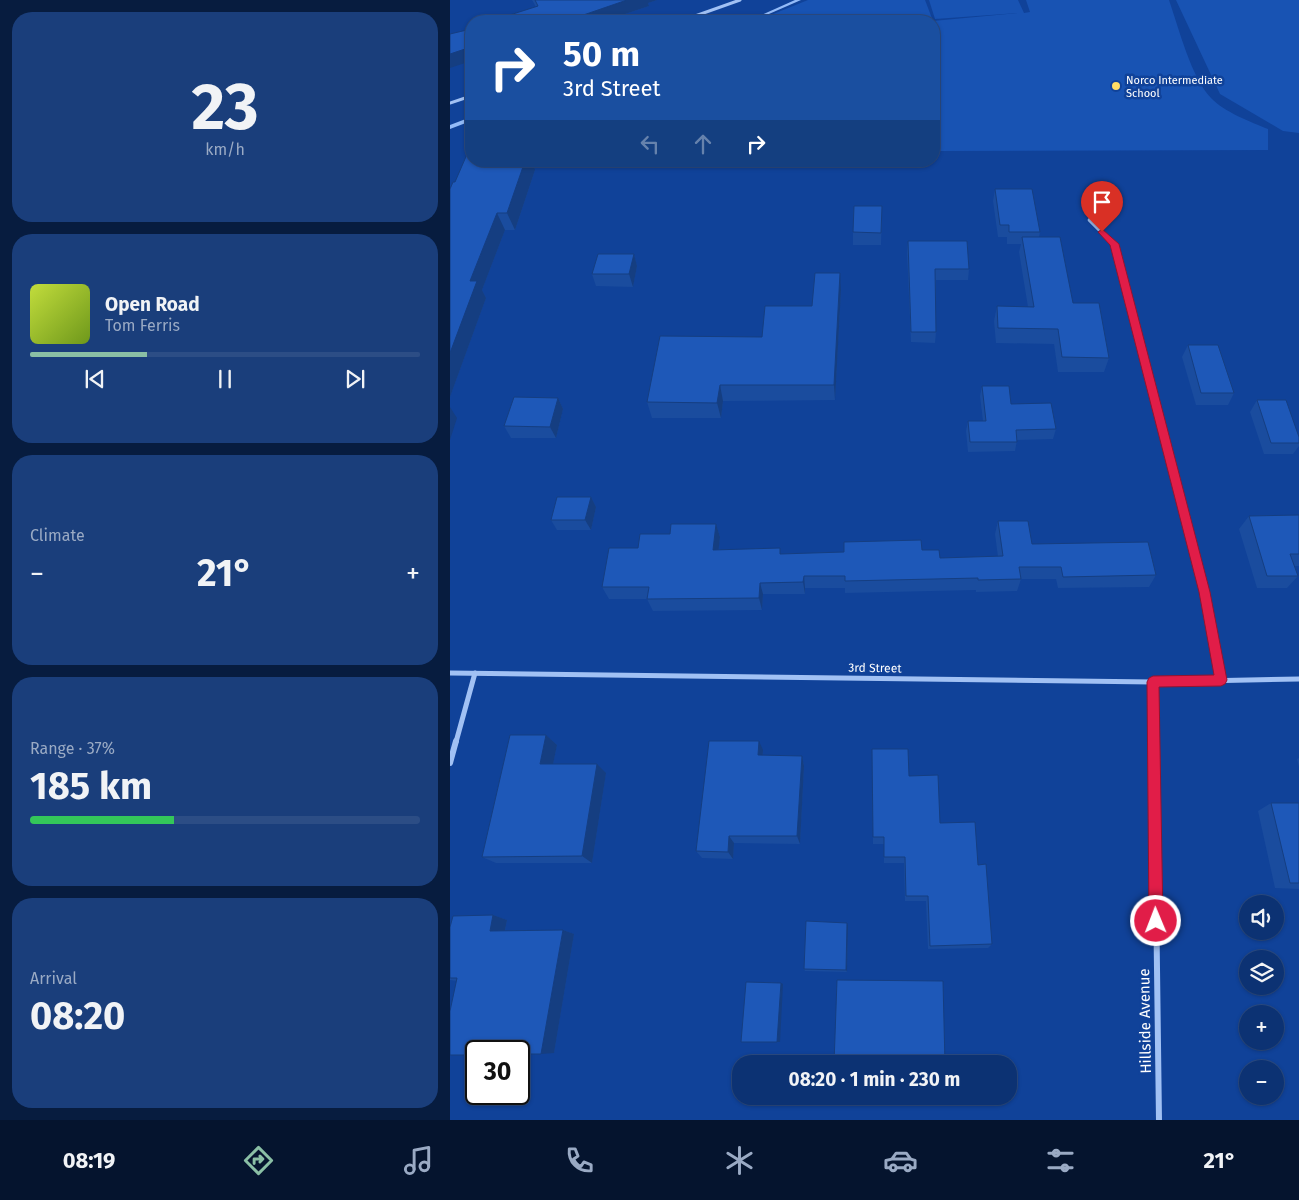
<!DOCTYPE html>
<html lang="en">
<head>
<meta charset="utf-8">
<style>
	:root { --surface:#0c3273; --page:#1a3e7b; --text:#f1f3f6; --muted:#9aaac4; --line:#2c4d85; --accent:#8abfa5 }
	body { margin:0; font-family:"Fira Sans",sans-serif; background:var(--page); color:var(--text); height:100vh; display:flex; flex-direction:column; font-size:19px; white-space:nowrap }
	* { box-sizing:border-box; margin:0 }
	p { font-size:16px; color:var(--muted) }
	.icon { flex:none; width:28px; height:28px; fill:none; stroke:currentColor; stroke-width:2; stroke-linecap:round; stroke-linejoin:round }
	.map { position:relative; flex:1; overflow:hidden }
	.details { display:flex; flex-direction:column; gap:12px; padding:12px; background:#071c3f; width:450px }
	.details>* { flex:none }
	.banner { position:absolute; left:15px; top:15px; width:475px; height:152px; border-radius:20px; box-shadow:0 1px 4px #0004,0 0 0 1px var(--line); background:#1a4fa0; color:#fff; overflow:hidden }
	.fabs { position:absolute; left:789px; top:895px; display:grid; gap:10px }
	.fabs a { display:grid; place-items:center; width:45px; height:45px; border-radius:50%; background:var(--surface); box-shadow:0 1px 4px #0004,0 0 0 1px var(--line); font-size:25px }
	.speed { position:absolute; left:15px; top:1040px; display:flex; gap:10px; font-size:25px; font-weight:700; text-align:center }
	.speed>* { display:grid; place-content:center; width:65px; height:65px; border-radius:50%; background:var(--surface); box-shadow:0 1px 4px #0004,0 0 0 1px var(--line); line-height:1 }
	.speed .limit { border:2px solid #111; border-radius:8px; background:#fff; color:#111 }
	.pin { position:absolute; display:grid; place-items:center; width:42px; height:42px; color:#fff; margin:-51px -21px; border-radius:50% 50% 50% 0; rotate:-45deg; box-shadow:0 0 5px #0007 }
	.pin .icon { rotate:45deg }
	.me { position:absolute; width:55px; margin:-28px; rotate:359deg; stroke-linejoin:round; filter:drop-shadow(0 0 4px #0008) }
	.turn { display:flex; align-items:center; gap:18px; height:105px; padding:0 15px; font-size:22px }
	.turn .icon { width:65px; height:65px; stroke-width:2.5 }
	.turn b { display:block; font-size:35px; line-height:42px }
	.lanes { display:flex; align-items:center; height:48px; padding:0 15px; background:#0003; justify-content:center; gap:25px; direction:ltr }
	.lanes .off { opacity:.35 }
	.big { font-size:38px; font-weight:700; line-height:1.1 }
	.details .card { flex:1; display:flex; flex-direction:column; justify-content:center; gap:8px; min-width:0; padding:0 18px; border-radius:20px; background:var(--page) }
	.details .dial { align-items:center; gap:0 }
	.dial b { font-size:65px; line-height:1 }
	.song { display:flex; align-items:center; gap:15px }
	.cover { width:60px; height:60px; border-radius:8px; background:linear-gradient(135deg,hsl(70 70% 55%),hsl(80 70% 35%)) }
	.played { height:5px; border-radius:2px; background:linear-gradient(90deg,var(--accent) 30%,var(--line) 30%) }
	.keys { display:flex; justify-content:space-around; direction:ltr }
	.heat { display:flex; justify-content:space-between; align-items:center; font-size:28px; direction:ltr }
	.charge { height:8px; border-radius:4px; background:linear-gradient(90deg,#34c759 37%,var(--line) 0) }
	.trip { position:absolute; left:282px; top:1055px; width:285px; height:50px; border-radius:20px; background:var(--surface); box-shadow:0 1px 4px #0004,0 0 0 1px var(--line); font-weight:700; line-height:50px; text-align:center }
	.menu { display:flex; height:80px; justify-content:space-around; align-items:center; background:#05142e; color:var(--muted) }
	.menu .icon { width:35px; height:35px }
	.menu .active { color:var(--accent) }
	.menu b { font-size:22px; color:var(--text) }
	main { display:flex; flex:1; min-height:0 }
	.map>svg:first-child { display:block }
</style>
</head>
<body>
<main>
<section class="details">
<div class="card dial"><b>23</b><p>km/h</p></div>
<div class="card">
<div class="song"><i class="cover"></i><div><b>Open Road</b><p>Tom Ferris</p></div></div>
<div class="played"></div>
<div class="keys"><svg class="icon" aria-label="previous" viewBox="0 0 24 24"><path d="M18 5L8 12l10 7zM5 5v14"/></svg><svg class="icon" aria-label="pause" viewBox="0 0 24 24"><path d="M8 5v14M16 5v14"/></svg><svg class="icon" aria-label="next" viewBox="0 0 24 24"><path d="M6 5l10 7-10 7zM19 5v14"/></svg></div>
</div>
<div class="card"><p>Climate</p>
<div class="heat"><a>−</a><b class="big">21°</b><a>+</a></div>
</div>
<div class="card"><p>Range · 37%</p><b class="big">185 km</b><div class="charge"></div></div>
<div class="card"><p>Arrival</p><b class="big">08:20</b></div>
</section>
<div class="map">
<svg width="849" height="1120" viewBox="0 0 849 1120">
	<rect width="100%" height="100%" fill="#104299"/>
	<g fill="#1853b3">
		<path d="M358 0H475L483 21 568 13 485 19 479 0H568L574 13 580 12 576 0H719C729 29 741 77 761 98 774 112 801 122 818 129V150L484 151V21H306Z"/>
		<path d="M726 0H849V133L833 131 770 94Z"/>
	</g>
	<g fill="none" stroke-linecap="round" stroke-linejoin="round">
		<g fill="#93bbf8" fill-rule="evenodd">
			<path d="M345 0H351L303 21H298Z"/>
			<path d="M21 117V121L0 129V125Z"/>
		</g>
		<g stroke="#a1c1f4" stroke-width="3">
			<path d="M231 21 290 0"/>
			<path d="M0 103 21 96"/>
		</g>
		<path stroke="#a1c1f4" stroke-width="4.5" d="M640 220 665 245 715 439"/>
		<g stroke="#a1c1f4" stroke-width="5">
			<path d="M715 437 755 592 771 680"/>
			<path d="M0 673 703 682 849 679"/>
			<path d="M703 682 704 742"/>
			<path d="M6 742 25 673"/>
		</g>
		<g stroke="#a1c1f4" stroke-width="6">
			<path d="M704 741 709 1120"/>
			<path d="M0 763 6 741"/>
		</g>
	</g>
	<g fill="#1a4c9e">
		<path d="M82 0H207L198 3 199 6 154 21H41L86 7Z"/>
		<path d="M85 170 65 230H55L32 290 36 298 0 397V189Z"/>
		<path d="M545 189 590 232 589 237 623 303 659 358 654 372H608L604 344 546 343 544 321 547 306 578 307 569 252 571 244H557V237H548L543 201Z"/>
		<path d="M432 206 431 245H403V232Z"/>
		<path d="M458 241 519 269 518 280H486V332L485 343 461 342 457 252Z"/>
		<path d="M184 254 187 266 183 287 146 286 142 274Z"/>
		<path d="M391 290 385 400 273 401 271 418H202L197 402 312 337Z"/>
		<path d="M738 345 784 393 778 405H746L732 357Z"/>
		<path d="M532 386 561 404 606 429 603 439 567 440 565 451 518 452 516 431 518 421H533L530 396Z"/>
		<path d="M108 398 113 409 106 438H61L54 426Z"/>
		<path d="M807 400 849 437V446L843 454H814L800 412Z"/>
		<path d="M141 497 146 507 141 530H107L101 520Z"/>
		<path d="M849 515V566H845L848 576 837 588H807L789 529 799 516Z"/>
		<path d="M548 521 582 544 706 575 699 587 608 588 606 579H571L567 591 526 592V590L395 593V588H355V594H313L312 610 203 611 197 599H159L152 587 188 548 220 534 266 524 270 537 268 550 331 554 472 550 490 558 548 557 545 534Z"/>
		<path d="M96 735 107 745 103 764 156 773 142 863H46L32 857Z"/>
		<path d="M422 749 459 776 490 823 528 865 542 944 538 948 478 949 476 901H455L454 863H434V844H423Z"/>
		<path d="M313 750V756H352L354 766 350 844 284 843 283 859 252 858 246 851Z"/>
		<path d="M849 758V767L847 759Z"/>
		<path d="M821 803H849V889L825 888 808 811Z"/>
		<path d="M43 915 57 920 55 931 113 930 124 934 104 1053 7 981 0 980V927Z"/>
		<path d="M398 926 397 972 355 971 354 969Z"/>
	</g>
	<g fill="#153e81">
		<path d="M177 0H207L198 3 199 6 154 21H116Z"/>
		<path d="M21 47V61L0 68V54Z"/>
		<path d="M75 161H82L85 170 65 230 57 213Z"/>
		<path d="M47 213 55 230 32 290 36 298 0 397V353L20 281Z"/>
		<path d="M184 254 187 266 183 287 179 274Z"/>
		<path d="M390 273 391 290 385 400 384 385Z"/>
		<path d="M270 385 273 401 271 418 267 403Z"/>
		<path d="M108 398 113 409 106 438 100 427Z"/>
		<path d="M0 407 7 418 0 440Z"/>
		<path d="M141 497 146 507 141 530 135 520Z"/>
		<path d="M266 524 270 537 267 562 263 550Z"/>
		<path d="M354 576 355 588V594L353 582Z"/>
		<path d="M310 583 313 594 312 610 309 598Z"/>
		<path d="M96 735 107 745 101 774 90 764Z"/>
		<path d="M309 741 313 750 312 765 308 755Z"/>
		<path d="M352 756 354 766 350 844 347 836Z"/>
		<path d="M147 764 156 773 142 863 132 856Z"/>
		<path d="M279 836 284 843 283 859 278 852Z"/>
		<path d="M43 915 57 920 54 935 40 931Z"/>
		<path d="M397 923 398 926 397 972 396 970Z"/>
		<path d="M113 930 124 934 104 1053 91 1054Z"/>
		<path d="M331 983 333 984 330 1042H327Z"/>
	</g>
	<g fill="#1e58b8" stroke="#153e81">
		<path d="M85 0H177L116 21H41L88 6Z"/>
		<path d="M21 29V47L0 54V34Z"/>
		<path d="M21 145V161H75L57 213H47L20 281H27L0 353V189L3 182H5Z"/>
		<path d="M545 189H582L590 232H559V225H550Z"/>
		<path d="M404 206H432L431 233 403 232Z"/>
		<path d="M572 237H610L623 303H649L659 358 612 357 608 329 548 328 547 306 584 307Z"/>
		<path d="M458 241H517L519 269H485L486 332H461Z"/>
		<path d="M148 254H184L179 274H142Z"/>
		<path d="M365 273H390L384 385H270L267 403 197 402 210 336 312 337 315 306H362Z"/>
		<path d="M738 345H768L784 393H751Z"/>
		<path d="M532 386H559L561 404 601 403 606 429 566 430 567 442H520L518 421H536Z"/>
		<path d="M64 397 108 398 100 427 54 426Z"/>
		<path d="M807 400H836L849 437V443H821Z"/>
		<path d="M107 497H141L135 520H101Z"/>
		<path d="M849 515V554H840L848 576H817L799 516Z"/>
		<path d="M548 521H578L582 544 698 542 706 575 613 577 611 567H569L571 579 528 580V578L395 581V576H354L353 582 310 583 309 598 197 599 199 587H152L159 548H188L190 534H220L221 524H266L263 550 330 548V554L394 552V542L471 540 472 550H489L490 558 553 556Z"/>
		<path d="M60 735H96L90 764H147L132 856 32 857Z"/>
		<path d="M259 741H309L308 755 352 756 347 836H279L278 852 246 851Z"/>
		<path d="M422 749H458L459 776 488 775 490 823 525 822 528 865 536 864 542 944 480 946 478 896H456L455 857H434V837H423Z"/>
		<path d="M821 803H849V883H840Z"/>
		<path d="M43 915 40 931 113 930 91 1054H69V1051H26V1055H0V1011L7 978H0V927L3 916Z"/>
		<path d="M356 921 397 923 396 970 354 969Z"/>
		<path d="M387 980 493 981 495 1064H384Z"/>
		<path d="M296 982 331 983 327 1042H291Z"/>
	</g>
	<path fill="#e11d48" stroke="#92132f" d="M652 229 669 244 760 592 777 680 775 684 771 686 709 687 713 921 711 926 706 928 701 926 699 921 697 682 699 678 703 676 764 675 749 592 660 245 648 232Z"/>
	<circle fill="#ffdd65" stroke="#104299" stroke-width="2" cx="666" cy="86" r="5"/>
	<g text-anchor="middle" stroke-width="5" stroke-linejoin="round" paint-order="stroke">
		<g font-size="11" fill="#fff" stroke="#104299" text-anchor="start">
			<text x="676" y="84">Norco Intermediate<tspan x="676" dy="13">School</tspan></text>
		</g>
		<g font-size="12" fill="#fff" stroke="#104299">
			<text transform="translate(425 668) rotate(1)" y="4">3rd Street</text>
		</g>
		<g font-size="15" fill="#fff" stroke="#104299">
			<text transform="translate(695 1021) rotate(-91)" y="5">Hillside Avenue</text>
		</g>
	</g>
</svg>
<div class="fabs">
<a><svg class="icon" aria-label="sound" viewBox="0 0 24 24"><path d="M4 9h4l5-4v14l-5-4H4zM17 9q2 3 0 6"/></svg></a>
<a><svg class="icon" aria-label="layers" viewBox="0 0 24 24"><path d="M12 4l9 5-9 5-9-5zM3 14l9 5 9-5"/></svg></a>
<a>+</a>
<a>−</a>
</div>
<div class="speed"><div class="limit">30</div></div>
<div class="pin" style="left:652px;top:232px;background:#d93025"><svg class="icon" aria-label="arrive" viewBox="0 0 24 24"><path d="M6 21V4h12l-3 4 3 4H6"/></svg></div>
<svg class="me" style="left:706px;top:921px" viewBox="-20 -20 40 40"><circle r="17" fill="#e11d48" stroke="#fff" stroke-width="3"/><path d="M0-11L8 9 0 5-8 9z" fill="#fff"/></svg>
<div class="trip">08:20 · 1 min · 230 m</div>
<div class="banner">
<div class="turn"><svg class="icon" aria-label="right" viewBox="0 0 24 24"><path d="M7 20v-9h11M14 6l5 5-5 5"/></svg><div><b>50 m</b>3rd Street</div></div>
<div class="lanes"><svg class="icon off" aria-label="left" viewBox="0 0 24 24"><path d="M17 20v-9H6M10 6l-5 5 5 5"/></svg><svg class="icon off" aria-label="ahead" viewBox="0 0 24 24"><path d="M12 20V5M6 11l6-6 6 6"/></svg><svg class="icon" aria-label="right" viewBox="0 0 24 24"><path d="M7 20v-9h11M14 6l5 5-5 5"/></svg></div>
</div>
</div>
</main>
<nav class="menu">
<b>08:19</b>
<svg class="icon active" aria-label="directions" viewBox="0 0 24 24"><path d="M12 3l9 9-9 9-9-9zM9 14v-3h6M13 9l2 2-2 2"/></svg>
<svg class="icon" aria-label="music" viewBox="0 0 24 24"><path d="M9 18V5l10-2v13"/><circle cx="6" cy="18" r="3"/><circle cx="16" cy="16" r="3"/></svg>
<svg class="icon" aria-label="phone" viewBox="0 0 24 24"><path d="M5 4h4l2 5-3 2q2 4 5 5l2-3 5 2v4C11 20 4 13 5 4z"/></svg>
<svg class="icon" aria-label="climate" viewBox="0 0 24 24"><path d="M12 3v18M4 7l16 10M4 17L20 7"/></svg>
<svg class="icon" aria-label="car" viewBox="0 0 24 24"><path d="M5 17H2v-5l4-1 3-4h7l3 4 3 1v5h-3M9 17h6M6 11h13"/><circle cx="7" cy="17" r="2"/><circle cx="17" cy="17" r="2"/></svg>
<svg class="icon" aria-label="filters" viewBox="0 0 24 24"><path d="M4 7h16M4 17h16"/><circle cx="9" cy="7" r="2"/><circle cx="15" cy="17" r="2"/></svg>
<b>21°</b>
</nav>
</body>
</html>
